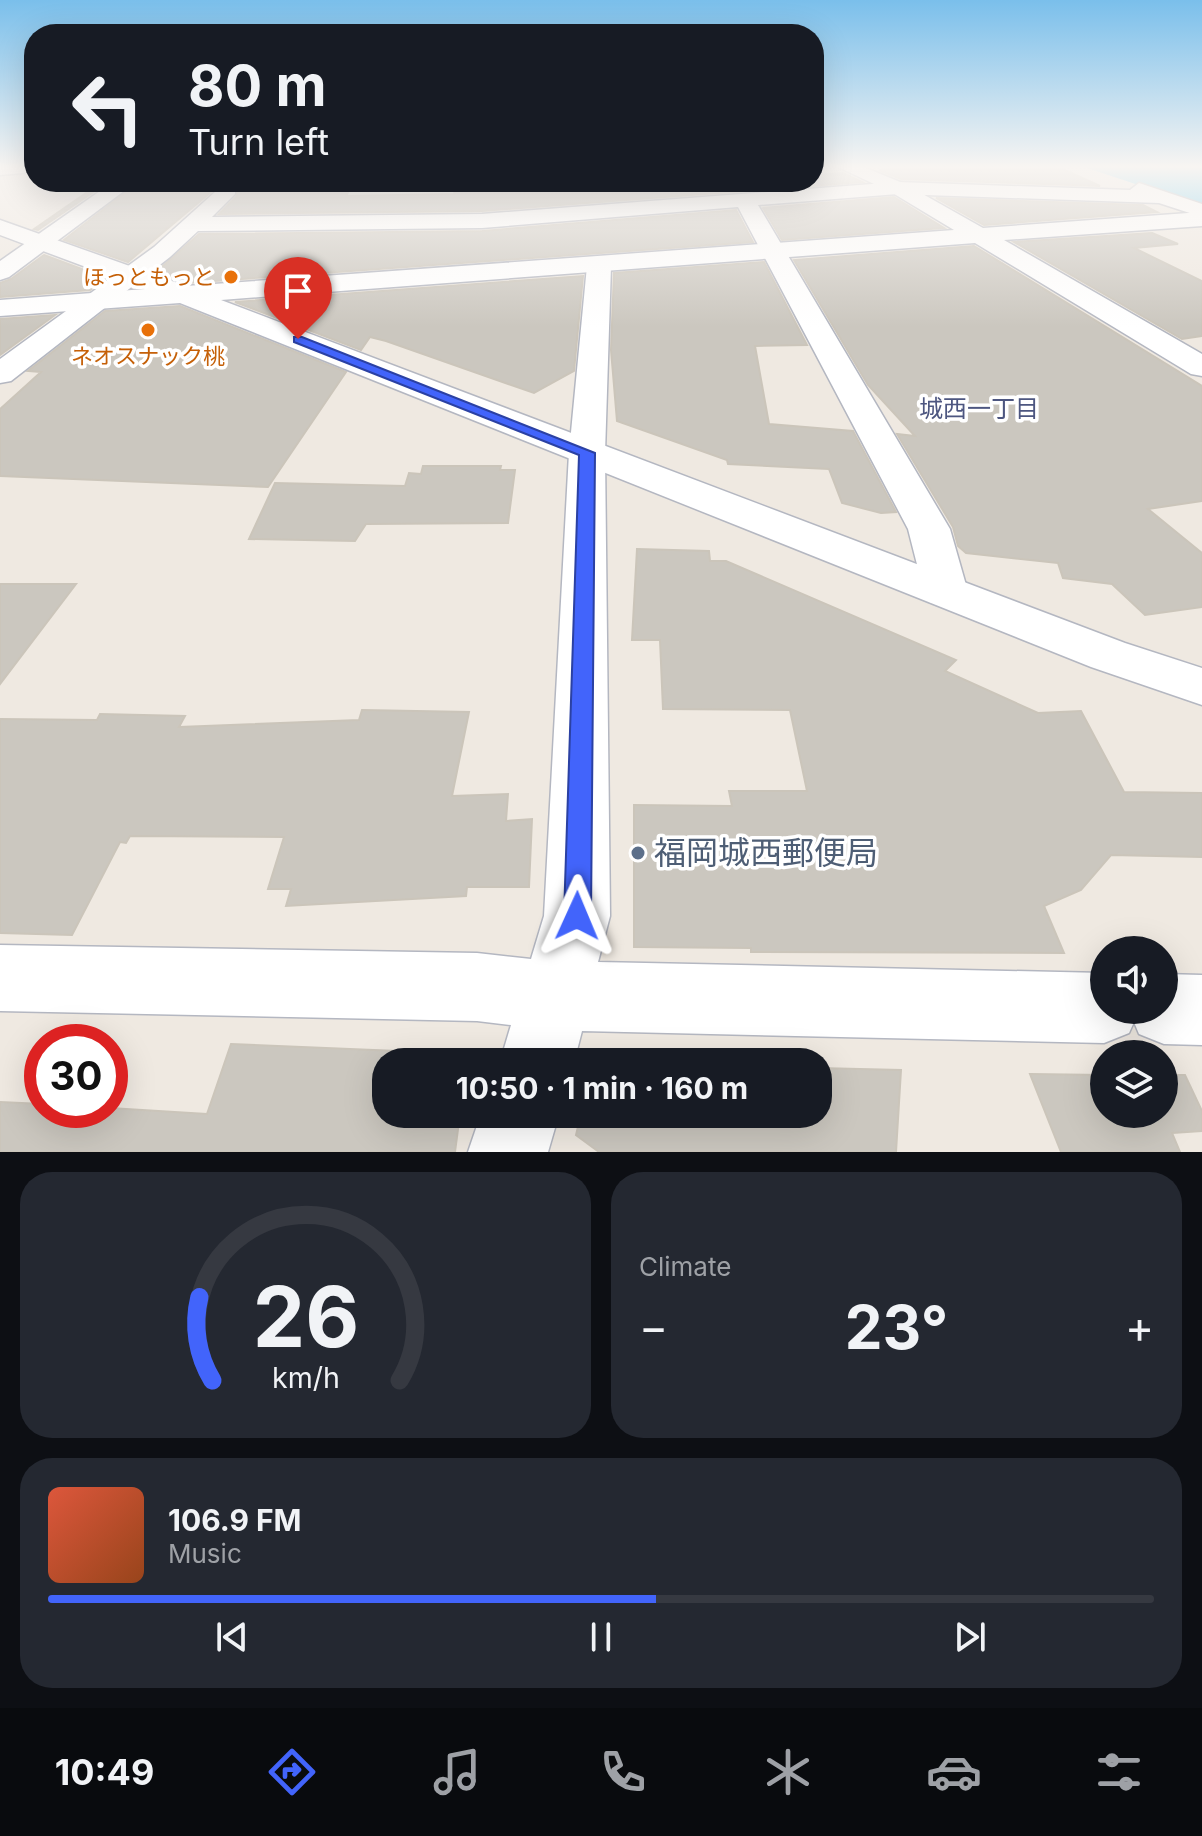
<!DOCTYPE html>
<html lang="en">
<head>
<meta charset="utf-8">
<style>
	:root { --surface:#171b24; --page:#242831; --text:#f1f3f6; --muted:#9ea1a6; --line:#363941; --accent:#4264fb }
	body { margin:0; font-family:Inter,"Noto Sans JP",sans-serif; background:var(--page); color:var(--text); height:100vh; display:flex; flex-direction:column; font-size:30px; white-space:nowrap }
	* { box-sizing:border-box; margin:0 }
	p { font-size:26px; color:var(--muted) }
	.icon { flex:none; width:44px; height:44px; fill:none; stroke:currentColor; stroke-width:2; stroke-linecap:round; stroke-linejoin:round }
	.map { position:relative; height:1152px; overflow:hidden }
	.side { display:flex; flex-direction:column; gap:20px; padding:20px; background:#0d0f14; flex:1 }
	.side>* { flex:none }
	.banner { position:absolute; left:24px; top:24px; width:800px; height:168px; border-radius:32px; box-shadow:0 8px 32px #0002; background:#171b24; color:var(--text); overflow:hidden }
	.buttons { position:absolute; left:1090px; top:936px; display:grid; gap:16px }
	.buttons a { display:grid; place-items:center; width:88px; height:88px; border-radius:50%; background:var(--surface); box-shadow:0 8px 32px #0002; font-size:40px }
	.speed { position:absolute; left:24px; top:1024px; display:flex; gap:16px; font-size:40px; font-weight:700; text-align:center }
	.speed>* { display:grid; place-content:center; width:104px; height:104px; border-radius:50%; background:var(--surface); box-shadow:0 8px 32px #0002; line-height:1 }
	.speed .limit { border:12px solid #d22; background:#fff; color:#111 }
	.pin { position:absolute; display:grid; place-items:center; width:68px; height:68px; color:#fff; margin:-82px -34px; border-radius:50% 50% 50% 0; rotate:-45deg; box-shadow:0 0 8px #0007 }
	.pin .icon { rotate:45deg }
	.me { position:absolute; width:88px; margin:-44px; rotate:1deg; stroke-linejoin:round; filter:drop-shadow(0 0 6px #0008) }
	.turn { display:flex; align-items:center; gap:28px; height:168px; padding:0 32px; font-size:36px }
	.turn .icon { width:104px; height:104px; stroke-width:2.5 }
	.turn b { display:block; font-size:56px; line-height:68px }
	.big { font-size:60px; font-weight:700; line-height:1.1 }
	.side .widget { flex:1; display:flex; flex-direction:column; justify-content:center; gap:12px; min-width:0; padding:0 28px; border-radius:32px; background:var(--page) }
	.side .dial { align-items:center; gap:0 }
	.dial svg { height:208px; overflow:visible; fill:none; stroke:var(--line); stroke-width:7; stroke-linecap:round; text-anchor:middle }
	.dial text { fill:var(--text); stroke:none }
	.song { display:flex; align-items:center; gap:24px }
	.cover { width:96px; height:96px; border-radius:12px; background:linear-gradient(135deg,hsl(10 70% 55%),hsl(20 70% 35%)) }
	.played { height:8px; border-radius:4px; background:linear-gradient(90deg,var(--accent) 55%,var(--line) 55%) }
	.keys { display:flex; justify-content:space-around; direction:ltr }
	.heat { display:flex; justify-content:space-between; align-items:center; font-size:44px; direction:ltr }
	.side .tiles { flex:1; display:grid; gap:20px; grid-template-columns:1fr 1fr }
	.widget:last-child { grid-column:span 2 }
	.trip { position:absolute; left:372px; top:1048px; width:460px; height:80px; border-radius:32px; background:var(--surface); box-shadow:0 8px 32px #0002; font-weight:700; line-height:80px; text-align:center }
	.tab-bar { display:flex; height:128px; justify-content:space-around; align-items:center; background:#090b0e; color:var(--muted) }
	.tab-bar .icon { width:56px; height:56px }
	.tab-bar .selected { color:var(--accent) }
	.tab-bar b { font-size:36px; color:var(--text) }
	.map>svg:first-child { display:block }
</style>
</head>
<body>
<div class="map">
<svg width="1202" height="1152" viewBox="0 0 1202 1152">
	<rect width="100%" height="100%" fill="#efe9e1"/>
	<path fill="#75cff0" d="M1081 166 1202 167V206Z"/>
	<g fill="#cbc7bf" stroke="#cbc5ba" stroke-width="2">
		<path d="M936 166H1056L1100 186 901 179 879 170Z"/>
		<path d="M843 173 862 182 482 211 219 214 237 196 238 182H354L346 196 454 194 456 183 814 182V175Z"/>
		<path d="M102 182H108L38 230 34 229Z"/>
		<path d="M139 182H212V191L128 262 64 240Z"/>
		<path d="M894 197 944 228 782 240 763 208Z"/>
		<path d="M936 198 1143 205 1157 212 984 225Z"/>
		<path d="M736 210 753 242 186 283 156 272 199 234 482 231Z"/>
		<path d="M1152 233 1178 244 1134 248 1202 281V336L1182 339 1014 242Z"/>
		<path d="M974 246 1202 386V501L1148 509 1202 553V607L1145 615 1112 584 1063 578 1058 563 966 553 958 546 953 527 897 434 915 436 868 385 794 260Z"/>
		<path d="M44 255 106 278 90 290 0 297V283L11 279Z"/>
		<path d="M764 262 807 345 755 346 769 424 853 431 896 512 881 513 842 503 829 469 728 464 727 460 617 421 611 350 614 273Z"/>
		<path d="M583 276 574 371 534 393 386 341 370 337 361 350 235 302Z"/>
		<path d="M180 306 346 372 268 487 0 476V409L41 372 28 371 105 311Z"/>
		<path d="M55 315 0 355V319Z"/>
		<path d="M423 466H501L500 470H515L508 523 366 524 355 541 249 539 275 483 405 486 409 473 421 474Z"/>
		<path d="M637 549 709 551 710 561H726L956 660 945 671 1038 713 1081 711 1124 792 1202 793V857L1111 855 1081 890 1044 906 1064 953 751 952V948L634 947V805L732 806 729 791H807L790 710 663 709 660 640H632Z"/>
		<path d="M0 584H76L0 684Z"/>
		<path d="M362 710 469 712 452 796 508 794 506 821 532 819 529 887H467L466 896 286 906 291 889H268L284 837 130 836 126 843 120 842 72 935 0 933V719L97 720 100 714 185 716 179 727 359 720Z"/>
		<path d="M231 1044 469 1054 468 1062H386V1114H460L455 1152H0V1102L42 1104V1110L110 1108 207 1114Z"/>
		<path d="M818 1068 901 1070 896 1152H599L576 1135 581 1114H818Z"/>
		<path d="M1030 1074 1104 1075V1114H1164V1075H1185L1202 1111V1131L1172 1133 1180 1152H1061Z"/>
	</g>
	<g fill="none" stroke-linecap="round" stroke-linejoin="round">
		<g stroke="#b4b7c1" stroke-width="3">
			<g id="minor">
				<path d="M0 166H34V172L0 175Z"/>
				<path d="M113 182H136L9 277 0 280V261Z"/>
				<path d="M215 182H235V194L212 217 482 214 898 182 1130 190 1139 183 1202 204V217L1159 203 898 194 758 205 950 529 968 592 962 602 946 606 930 602 924 592 908 529 738 207 482 228 198 231 170 257 11 381 0 383V359L154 247 215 192Z"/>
				<path d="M599 259 611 266 605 453 610 916 598 962 1104 973V1010H1164V974L1202 975V1045L1164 1044 1139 1034 1134 1022 1129 1033 1104 1043 582 1031 574 1062H500L511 1025 477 1021 0 1011V945L477 953 531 959 544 916 569 453 587 266Z"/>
				<path d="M481 1114H559L548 1152H468Z"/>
			</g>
		</g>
		<g stroke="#b4b7c1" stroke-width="3">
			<path id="tertiary" d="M836 166H861L905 184 983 228 1202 212V226L1004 240 1202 354V376L1191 374 975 243 221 300 1125 643 1202 668V705L1091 667 180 303 0 316V300L145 289 0 235V220L186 286 954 230 891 192Z"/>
		</g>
		<use href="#minor" fill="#fff" fill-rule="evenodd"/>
		<use href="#tertiary" fill="#fff" fill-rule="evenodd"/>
	</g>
	<linearGradient id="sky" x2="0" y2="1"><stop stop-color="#7abfeb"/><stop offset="0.51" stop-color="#f8f5f2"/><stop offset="1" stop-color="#f8f5f2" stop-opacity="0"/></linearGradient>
	<rect width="1202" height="327" fill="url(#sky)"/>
	<path fill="#4264fb" stroke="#2b41a3" stroke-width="2" d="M294 337H302L595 453 591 916 587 924 577 928 568 924 564 916 579 455 294 342Z"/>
	<g fill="#e8710a" stroke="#fff" stroke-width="3">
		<circle cx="231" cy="277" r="8"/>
		<circle cx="148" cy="330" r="8"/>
	</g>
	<circle fill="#5c6f8a" stroke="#fff" stroke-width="3" cx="638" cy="853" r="8"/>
	<g text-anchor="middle" stroke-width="7" stroke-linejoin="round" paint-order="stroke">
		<g font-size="22" fill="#c56008" stroke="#fff" text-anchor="end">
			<text x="215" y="285">ほっともっと</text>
			<text x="148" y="364" text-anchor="middle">ネオスナック桃</text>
		</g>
		<g font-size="24" fill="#4d5680" stroke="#fff">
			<text x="979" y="417">城西一丁目</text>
		</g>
		<g font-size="32" fill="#4e5e75" stroke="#fff" text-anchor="start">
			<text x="654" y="864">福岡城西郵便局</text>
		</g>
	</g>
</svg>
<div class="buttons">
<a><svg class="icon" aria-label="sound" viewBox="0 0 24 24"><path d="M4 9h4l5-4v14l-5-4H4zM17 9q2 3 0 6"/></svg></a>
<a><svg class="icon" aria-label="layers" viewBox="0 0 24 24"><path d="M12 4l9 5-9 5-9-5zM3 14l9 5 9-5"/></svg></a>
</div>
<div class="speed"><div class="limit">30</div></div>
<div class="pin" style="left:298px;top:339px;background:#d93025"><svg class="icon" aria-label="arrive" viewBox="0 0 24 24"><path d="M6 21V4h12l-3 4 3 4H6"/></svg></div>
<svg class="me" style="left:577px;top:916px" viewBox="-20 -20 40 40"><path d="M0-17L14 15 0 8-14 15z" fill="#4264fb" stroke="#fff" stroke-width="4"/></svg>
<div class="trip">10:50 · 1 min · 160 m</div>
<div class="banner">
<div class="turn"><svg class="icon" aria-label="left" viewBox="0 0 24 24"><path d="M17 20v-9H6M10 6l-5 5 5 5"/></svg><div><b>80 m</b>Turn left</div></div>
</div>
</div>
<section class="side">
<div class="tiles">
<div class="widget dial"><svg viewBox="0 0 100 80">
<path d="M14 69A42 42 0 1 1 86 69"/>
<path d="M14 69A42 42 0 0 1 9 37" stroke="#4264fb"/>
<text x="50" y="56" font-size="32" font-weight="700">26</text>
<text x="50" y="72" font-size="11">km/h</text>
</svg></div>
<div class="widget"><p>Climate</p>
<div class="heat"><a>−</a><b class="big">23°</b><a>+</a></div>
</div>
<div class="widget">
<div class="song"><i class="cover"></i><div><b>106.9 FM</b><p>Music</p></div></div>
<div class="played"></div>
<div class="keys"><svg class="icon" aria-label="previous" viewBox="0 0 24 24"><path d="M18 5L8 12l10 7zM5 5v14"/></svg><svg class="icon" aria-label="pause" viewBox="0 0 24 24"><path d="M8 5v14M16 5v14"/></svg><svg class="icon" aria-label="next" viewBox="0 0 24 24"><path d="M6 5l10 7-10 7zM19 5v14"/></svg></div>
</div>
</div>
</section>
<nav class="tab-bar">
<b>10:49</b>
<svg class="icon selected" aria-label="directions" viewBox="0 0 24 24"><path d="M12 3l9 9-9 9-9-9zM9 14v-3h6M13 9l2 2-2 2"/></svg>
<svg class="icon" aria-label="music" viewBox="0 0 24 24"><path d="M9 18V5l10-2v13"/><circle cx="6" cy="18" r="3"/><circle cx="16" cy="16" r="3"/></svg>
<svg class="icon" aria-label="phone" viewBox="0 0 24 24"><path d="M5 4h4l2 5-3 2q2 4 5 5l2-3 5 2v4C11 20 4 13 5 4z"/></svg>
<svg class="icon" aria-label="climate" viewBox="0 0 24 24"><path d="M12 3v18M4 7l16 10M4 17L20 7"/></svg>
<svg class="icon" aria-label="car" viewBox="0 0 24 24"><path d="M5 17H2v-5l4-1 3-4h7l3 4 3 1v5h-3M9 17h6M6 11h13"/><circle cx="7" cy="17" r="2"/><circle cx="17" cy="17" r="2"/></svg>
<svg class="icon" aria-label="filters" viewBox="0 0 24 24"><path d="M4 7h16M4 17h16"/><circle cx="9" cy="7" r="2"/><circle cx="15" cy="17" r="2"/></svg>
</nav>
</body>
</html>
